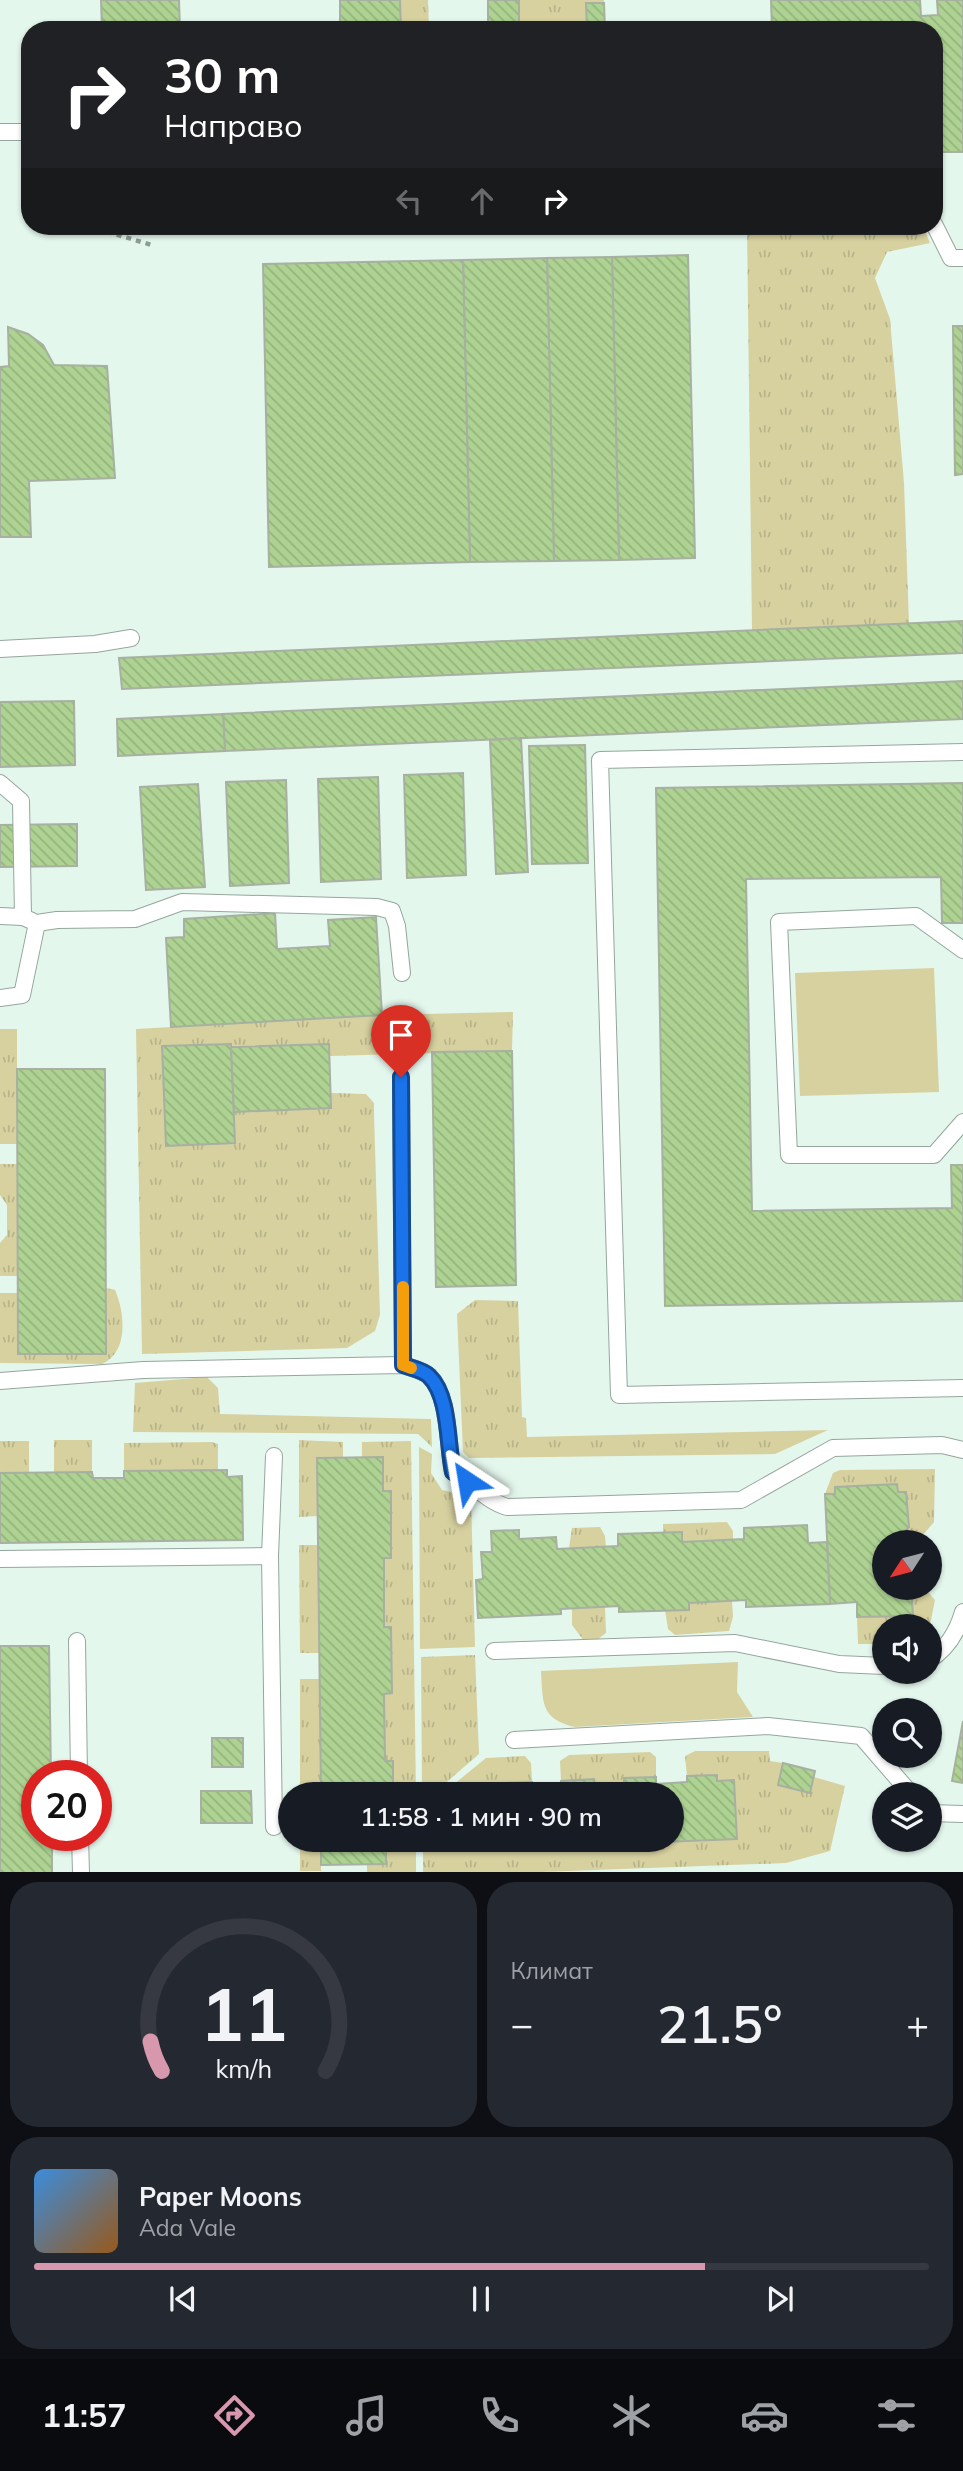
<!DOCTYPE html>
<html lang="ru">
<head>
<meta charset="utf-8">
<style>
	:root { --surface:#171b24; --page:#242831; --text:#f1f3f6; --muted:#9ea1a6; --line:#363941; --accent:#d798ae }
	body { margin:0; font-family:Mulish,sans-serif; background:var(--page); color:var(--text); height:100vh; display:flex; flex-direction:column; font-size:26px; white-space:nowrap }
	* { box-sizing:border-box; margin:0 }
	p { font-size:23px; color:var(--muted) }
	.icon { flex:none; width:38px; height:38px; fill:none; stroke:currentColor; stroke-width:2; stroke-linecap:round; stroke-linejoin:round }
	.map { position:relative; height:1872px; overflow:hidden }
	.side { display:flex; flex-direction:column; gap:10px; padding:10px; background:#0d0f14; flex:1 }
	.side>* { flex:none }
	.banner { position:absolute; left:21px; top:21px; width:922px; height:214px; border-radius:28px; box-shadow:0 2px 5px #0004; background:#202124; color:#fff; overflow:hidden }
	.needle { width:46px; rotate:234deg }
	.fabs { position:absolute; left:872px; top:1530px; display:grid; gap:14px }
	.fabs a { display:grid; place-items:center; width:70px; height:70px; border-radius:50%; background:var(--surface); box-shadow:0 2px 5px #0004; font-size:35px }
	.speed { position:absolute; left:21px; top:1760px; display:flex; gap:14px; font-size:35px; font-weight:700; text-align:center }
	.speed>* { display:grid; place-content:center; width:91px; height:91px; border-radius:50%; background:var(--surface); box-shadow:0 2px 5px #0004; line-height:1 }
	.speed .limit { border:10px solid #d22; background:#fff; color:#111 }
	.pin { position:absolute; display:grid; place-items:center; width:60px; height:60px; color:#fff; margin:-72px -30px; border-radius:50% 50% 50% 0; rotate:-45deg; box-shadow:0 0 7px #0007 }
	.pin .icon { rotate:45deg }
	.me { position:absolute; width:77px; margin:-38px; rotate:327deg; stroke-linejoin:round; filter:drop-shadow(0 0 5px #0008) }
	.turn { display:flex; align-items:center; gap:24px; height:147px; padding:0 28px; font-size:32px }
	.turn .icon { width:91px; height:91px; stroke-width:2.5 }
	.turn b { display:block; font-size:49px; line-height:60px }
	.lanes { display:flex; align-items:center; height:66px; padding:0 28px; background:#0003; justify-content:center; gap:35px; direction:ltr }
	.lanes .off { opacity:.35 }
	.big { font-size:52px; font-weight:600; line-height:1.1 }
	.side .card { flex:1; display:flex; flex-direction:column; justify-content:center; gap:10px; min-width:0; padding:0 24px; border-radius:28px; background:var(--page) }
	.side .dial { align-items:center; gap:0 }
	.dial svg { height:182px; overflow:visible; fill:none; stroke:var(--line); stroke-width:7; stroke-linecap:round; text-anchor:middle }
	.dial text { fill:var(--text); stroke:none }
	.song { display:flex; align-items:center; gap:21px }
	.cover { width:84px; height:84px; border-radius:10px; background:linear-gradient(135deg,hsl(210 70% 55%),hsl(30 70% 35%)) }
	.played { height:7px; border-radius:4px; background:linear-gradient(90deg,var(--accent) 75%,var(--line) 75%) }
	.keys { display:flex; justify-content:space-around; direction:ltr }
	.heat { display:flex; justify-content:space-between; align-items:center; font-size:38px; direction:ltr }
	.side .tiles { flex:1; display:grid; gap:10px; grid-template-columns:1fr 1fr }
	.card:last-child { grid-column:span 2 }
	.trip { position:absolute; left:278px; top:1782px; width:406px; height:70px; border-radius:35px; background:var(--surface); box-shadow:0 2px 5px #0004; font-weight:600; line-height:70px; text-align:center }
	.menu { display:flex; height:112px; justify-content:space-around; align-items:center; background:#090b0e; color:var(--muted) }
	.menu .icon { width:49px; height:49px }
	.menu .selected { color:var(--accent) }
	.menu b { font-size:32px; color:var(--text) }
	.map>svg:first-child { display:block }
</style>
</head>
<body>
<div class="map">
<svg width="963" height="1873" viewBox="0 0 963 1873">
	<defs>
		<pattern id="grass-tufts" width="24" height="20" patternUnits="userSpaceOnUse" patternTransform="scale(1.75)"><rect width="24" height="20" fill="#d7d1a0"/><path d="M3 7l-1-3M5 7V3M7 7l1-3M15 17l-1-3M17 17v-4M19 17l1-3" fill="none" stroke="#b8b48a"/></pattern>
		<pattern id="building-back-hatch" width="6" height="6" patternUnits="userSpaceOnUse" patternTransform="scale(1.75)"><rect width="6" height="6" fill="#add292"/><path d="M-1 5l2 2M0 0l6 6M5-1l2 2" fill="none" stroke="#95b47e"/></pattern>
	</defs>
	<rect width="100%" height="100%" fill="#e4f7ed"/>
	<g fill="url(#grass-tufts)">
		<path d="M400 0H428L429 30H401Z"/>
		<path d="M519 0H604V3H586L587 30H547V27L519 28Z"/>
		<path d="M747 226H923L930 243 887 252 875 278 890 319 904 483 909 623 752 630Z"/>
		<path d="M513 1012 512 1051 330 1056 329 1044 162 1047 166 1146 235 1143 234 1112 331 1108V1093L366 1094 374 1103V1113L380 1315 375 1331 347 1348 142 1354 136 1029 382 1015Z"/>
		<rect x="0" y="1029" width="17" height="115"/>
		<path d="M0 1164H17L18 1276H0V1243L7 1235V1205L0 1195Z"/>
		<path d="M106 1288 115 1290C125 1313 129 1352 102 1364L0 1363V1293H18L106 1354Z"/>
		<path d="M475 1300 518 1301 522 1417 526 1418 527 1437 828 1430 775 1454 469 1458 463 1452 457 1314Z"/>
		<path d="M207 1377 218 1388 220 1414 431 1419 432 1447 418 1434 133 1432 135 1383Z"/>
		<rect x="54" y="1440" width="38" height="32"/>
		<path d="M299 1440 343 1442V1458H317L318 1516 299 1517Z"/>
		<rect x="0" y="1441" width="29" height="32"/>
		<path d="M411 1441 416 1794H393L385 1761V1694L392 1693 391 1627H384V1558L391 1557V1492L383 1491V1458L362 1457V1442Z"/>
		<path d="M212 1442 218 1444V1470L124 1471V1443Z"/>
		<path d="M419 1447 432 1454 431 1473 442 1490 471 1496 475 1647 420 1649Z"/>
		<path d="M935 1469 934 1522 917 1542H905L900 1537 908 1527 906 1492H898L897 1484 835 1487V1494H825L833 1473 840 1470Z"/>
		<path d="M727 1522 733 1531V1539L682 1542 681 1532H663V1524Z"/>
		<path d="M600 1527 605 1536 606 1547 569 1548 572 1528Z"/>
		<path d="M299 1545H318L319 1653H300Z"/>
		<path d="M911 1587H924L935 1600 929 1630V1626H884V1644H858L857 1617 913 1616Z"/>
		<path d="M732 1601 733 1617 729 1631 675 1635 668 1629 665 1610 689 1603Z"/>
		<path d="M605 1607 606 1633 597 1640 584 1641 572 1625V1609Z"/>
		<path d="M475 1655 479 1754 433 1794H422L421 1657Z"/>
		<path d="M300 1679H319L321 1786H300Z"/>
		<path d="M695 1751H769L770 1761 783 1763 778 1785 810 1793 814 1777 845 1786 830 1851 786 1863 541 1872 423 1873V1839H488L489 1849 737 1839 734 1780 717 1781V1775L687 1776 685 1756Z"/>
		<path d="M650 1752 656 1757V1777L624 1778V1785L595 1786 594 1780 561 1781 560 1761 569 1755Z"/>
		<path d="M525 1756 531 1763 532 1782 501 1783V1790L486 1791V1794H442L486 1758Z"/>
		<rect x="300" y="1839" width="21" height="32"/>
		<path d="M386 1839H416V1872H367V1865L386 1864Z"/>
	</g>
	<g fill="#d7d1a0">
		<path d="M934 968 939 1092 800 1096 795 973Z"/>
		<path d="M738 1662 737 1692 753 1717 575 1727C540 1719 543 1702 541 1671Z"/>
	</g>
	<g fill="url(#building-back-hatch)" stroke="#a7b0a1" stroke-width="2">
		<path d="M101 0H179L180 30H102Z"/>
		<path d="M340 0H400L401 30H340Z"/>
		<rect x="488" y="0" width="31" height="30"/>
		<path d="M771 0H920L921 16 938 15 937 0H963V152H939L938 125H934V71H937L934 30H772Z"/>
		<path d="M586 3H604L605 30H587Z"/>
		<path d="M688 255 695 558 619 560 612 257Z"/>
		<path d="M612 257 619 560 554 561 547 258Z"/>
		<path d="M547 258 554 561 470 562 463 260Z"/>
		<path d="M463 260 470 562 269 567 263 264Z"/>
		<path d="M953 326H963V474L955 475Z"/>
		<path d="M8 327 28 334 43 345 54 365 107 366 115 478 29 481 31 537H0V367L9 366Z"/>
		<path d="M963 621V653L122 689 119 658Z"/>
		<path d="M963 681V719L225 751 223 714Z"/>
		<path d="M74 701 75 765 0 767V702Z"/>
		<path d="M223 714 225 751 118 756 117 719Z"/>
		<path d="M521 738 528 872 496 874 490 740Z"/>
		<path d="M585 745 588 863 532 864 529 746Z"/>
		<path d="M463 773 466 875 407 878 404 775Z"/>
		<path d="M378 777 381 879 321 882 318 779Z"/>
		<path d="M286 780 289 883 230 886 226 782Z"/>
		<path d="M963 783V923H942L941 877 746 879 752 1211 952 1208 951 1165H963V1301L665 1306 656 788Z"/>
		<path d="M198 784 205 887 146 890 140 787Z"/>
		<path d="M77 824V866L0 867V825Z"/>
		<path d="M275 913 277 949 330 946 328 920 376 917 382 1015 171 1027 166 938 184 937V919Z"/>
		<path d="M231 1044 235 1143 166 1146 162 1046Z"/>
		<path d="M329 1044 331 1108 234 1112 231 1047Z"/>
		<path d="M512 1051 516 1285 436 1287 432 1052Z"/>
		<path d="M17 1069H105L106 1354H18Z"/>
		<path d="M383 1457V1491H391V1558H384V1627H391L392 1693 384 1694 385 1761H393V1794H321L317 1458Z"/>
		<path d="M227 1470V1477L242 1476 243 1540 0 1543V1473L92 1472 93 1478H124V1471Z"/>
		<path d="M897 1484 898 1492H906L909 1527 900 1537 905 1542H884V1587H911L913 1616 857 1617V1602L830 1604 825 1494H835V1487Z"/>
		<path d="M807 1525 808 1543 827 1542 830 1604 746 1607V1600L689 1603V1610L619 1612V1606L561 1609V1614L478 1618 476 1580 483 1579 481 1552H492L491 1531 519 1530V1539L556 1537 557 1549 618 1546V1534L682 1532V1542L744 1539V1528Z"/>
		<path d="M0 1646H49L51 1776H37V1836H52V1873H0Z"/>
		<path d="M963 1721V1783L952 1781Z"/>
		<rect x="212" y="1738" width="31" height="29"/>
		<path d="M783 1763 815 1771 810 1793 778 1785Z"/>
		<path d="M717 1775V1781L734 1780 737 1839 488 1849V1839H672V1794H486V1791L501 1790V1783L532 1782V1789L546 1788H561V1781L594 1779 595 1786 624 1785V1778L656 1777V1784L687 1782V1776Z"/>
		<path d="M201 1791H251L252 1823H201Z"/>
		<path d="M321 1839H386V1864L321 1865Z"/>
	</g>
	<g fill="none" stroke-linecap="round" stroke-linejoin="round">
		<g stroke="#95a69d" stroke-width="18">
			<g id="service">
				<path d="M0 132H30"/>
				<path d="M934 224 951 258H963"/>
				<path d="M0 649 95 644 131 638"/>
				<path d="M963 752 600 760 619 1395 963 1388"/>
				<path d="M0 783 21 801 23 917"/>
				<path d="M0 916 23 917 32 921"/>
				<path d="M963 950 916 916 779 922 789 1155H934L963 1122"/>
				<path d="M0 998 22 995 37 923 57 920 135 919 182 902 377 907 392 911 397 926 402 973"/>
				<path d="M401 1077 403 1365"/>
				<path d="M0 1381 143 1370 403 1365C411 1368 423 1370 429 1376 450 1396 447 1444 453 1472 471 1483 487 1501 507 1507L741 1500 833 1448 942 1445 963 1450"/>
				<path d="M270 1556 274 1456"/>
				<path d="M0 1559 270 1556 274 1827"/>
				<path d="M77 1641 79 1776"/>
				<path d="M494 1651 735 1643 839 1664 884 1666"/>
				<path d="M929 1660C947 1649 957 1633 963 1612"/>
				<path d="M514 1740 768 1726 861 1736 911 1794"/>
				<path d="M929 1813 963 1814"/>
				<path d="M80 1836 81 1873"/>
			</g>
		</g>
		<path stroke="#8e9c95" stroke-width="4.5" stroke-dasharray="5 5" stroke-linecap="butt" d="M88 226 155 246"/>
		<use href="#service" stroke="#fff" stroke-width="16"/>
	</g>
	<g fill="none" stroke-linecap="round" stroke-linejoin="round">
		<g stroke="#114b97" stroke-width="18">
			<path id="route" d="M401 1077 403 1365C411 1368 423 1370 429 1376 450 1396 447 1444 453 1472L467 1481"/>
		</g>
		<use href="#route" stroke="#1a73e8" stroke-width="12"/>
		<path stroke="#f59e0b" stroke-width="12" d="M403 1287V1365L411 1368"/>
	</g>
</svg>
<div class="fabs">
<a><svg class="needle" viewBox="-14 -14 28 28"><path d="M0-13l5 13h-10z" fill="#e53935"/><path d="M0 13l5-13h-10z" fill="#9ea1a6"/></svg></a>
<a><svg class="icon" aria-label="sound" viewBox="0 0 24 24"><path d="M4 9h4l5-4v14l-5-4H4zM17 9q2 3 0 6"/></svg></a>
<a><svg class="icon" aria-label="search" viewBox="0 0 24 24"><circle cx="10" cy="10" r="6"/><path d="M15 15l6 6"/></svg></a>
<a><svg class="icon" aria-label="layers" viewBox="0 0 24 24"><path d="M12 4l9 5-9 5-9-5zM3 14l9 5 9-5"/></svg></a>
</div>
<div class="speed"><div class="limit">20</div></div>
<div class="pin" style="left:401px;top:1077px;background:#d93025"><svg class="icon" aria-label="arrive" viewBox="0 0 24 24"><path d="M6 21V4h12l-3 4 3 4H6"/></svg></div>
<svg class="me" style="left:467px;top:1481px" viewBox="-20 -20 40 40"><path d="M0-17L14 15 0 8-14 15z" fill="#1a73e8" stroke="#fff" stroke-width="4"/></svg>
<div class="trip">11:58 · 1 мин · 90 m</div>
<div class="banner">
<div class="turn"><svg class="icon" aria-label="right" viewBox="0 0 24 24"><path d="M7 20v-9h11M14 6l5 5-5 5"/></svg><div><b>30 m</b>Направо</div></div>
<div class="lanes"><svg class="icon off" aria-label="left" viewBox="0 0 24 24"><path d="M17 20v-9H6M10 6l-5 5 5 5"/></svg><svg class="icon off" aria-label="ahead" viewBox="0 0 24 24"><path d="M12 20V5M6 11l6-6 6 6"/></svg><svg class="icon" aria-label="right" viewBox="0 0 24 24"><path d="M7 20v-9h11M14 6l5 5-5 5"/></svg></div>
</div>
</div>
<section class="side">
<div class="tiles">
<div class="card dial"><svg viewBox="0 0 100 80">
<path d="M14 69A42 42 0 1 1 86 69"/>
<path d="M14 69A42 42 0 0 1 9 56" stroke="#d798ae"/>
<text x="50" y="56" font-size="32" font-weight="700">11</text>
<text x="50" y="72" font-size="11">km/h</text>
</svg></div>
<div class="card"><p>Климат</p>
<div class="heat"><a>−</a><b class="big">21.5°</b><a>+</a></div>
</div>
<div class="card">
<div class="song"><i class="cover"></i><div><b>Paper Moons</b><p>Ada Vale</p></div></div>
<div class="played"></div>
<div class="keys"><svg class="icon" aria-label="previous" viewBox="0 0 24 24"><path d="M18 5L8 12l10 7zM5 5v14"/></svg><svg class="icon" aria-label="pause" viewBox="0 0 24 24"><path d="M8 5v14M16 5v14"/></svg><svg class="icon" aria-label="next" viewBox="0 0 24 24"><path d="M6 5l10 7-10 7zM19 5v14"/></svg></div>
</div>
</div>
</section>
<nav class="menu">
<b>11:57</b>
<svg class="icon selected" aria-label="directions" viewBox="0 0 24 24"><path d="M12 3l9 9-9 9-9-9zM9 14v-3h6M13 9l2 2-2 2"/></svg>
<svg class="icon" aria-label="music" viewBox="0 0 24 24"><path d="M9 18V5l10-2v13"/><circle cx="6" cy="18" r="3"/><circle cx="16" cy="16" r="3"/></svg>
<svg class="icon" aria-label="phone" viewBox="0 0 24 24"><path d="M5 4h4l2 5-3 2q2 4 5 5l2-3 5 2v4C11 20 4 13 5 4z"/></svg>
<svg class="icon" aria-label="climate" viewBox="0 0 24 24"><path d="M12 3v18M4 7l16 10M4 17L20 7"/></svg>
<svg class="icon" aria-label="car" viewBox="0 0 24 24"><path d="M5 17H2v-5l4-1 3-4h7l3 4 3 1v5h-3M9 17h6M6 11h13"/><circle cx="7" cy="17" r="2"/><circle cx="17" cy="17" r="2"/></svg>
<svg class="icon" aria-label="filters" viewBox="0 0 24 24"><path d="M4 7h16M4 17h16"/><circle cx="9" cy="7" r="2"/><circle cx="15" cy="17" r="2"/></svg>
</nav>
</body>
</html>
